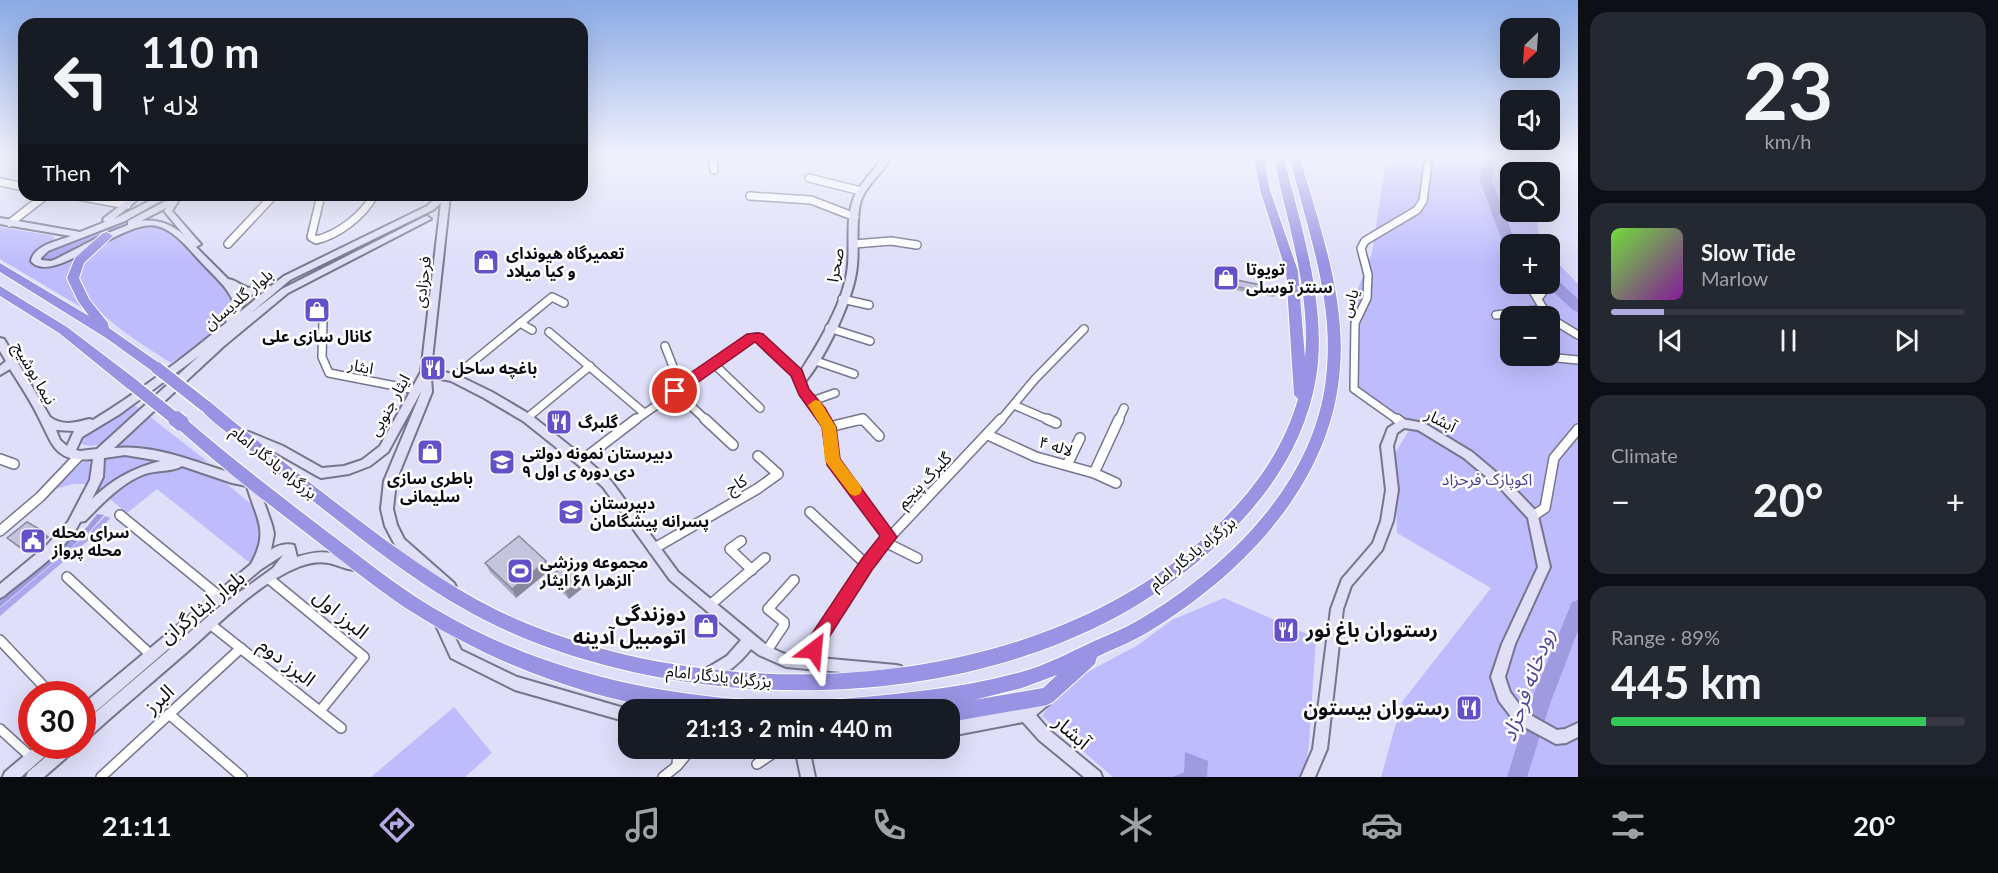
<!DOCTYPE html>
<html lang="en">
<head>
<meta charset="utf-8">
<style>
	:root { --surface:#171b24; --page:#242831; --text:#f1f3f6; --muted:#9ea1a6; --line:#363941; --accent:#b2aae2 }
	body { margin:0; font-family:Lato,"Noto Sans Arabic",sans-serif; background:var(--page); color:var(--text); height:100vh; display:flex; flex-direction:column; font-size:22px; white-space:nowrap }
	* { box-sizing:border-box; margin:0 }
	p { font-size:20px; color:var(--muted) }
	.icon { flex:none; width:33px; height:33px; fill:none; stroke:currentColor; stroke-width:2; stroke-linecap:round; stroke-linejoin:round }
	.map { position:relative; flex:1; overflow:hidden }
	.panel { display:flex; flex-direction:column; gap:12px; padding:12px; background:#0d0f14; width:420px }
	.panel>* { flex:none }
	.top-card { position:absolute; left:18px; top:18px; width:570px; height:183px; border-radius:18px; box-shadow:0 6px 24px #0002; background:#171b24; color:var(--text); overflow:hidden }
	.needle { width:39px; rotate:205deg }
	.buttons { position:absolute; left:1500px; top:18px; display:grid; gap:12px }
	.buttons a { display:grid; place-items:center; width:60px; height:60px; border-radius:12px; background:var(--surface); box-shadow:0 6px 24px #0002; font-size:30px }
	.speed { position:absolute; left:18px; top:681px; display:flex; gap:12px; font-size:30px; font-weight:700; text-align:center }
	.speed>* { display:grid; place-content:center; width:78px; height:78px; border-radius:50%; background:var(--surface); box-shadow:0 6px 24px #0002; line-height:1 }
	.speed .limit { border:9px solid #d22; background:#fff; color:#111 }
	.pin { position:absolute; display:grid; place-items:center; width:51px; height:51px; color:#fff; margin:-26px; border:3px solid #fff; border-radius:50%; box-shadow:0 2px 6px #0007 }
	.me { position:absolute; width:66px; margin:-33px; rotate:29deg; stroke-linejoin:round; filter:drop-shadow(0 0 4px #0008) }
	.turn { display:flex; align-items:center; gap:21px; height:126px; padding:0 24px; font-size:27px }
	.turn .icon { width:78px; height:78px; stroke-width:2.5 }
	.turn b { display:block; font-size:42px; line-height:51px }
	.then { display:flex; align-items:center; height:57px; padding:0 24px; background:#0003; gap:12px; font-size:22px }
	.big { font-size:45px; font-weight:700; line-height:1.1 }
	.panel .card { flex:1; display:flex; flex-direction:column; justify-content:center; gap:9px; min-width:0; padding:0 21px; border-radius:18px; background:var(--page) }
	.panel .dial { align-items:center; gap:0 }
	.dial b { font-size:78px; line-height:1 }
	.song { display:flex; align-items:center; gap:18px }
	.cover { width:72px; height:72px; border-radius:9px; background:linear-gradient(135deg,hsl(100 70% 55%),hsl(290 70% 35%)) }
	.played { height:6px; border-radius:3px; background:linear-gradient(90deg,var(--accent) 15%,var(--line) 15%) }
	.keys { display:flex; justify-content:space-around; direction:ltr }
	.heat { display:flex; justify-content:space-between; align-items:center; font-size:33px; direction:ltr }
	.charge { height:9px; border-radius:4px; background:linear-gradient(90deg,#34c759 89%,var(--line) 0) }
	.trip { position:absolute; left:618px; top:699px; width:342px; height:60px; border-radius:18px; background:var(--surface); box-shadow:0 6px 24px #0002; font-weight:700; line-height:60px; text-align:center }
	.tabs { display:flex; height:96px; justify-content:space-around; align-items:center; background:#090b0e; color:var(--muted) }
	.tabs .icon { width:42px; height:42px }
	.tabs .on { color:var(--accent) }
	.tabs b { font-size:27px; color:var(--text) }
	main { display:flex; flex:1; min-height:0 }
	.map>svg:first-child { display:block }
</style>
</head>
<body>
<main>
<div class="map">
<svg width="1578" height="777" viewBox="0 0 1578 777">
	<rect width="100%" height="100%" fill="#dfdffa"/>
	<g fill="#bebcfc" fill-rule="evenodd">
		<path d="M1399 154H1532L1533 172H1510V212H1536L1540 244H1510V284H1550V255L1578 284V777H1381L1402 702 1491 588 1397 533 1394 455 1410 429 1349 392 1354 359 1350 309 1372 253 1385 167ZM1510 316H1550V356H1510Z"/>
		<path d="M143 226C148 226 153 226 157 227 171 231 235 291 235 305 233 327 188 351 171 363 143 344 48 292 90 253 105 239 124 231 143 226Z"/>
		<path d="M0 227 54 236 53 242 37 251 32 261 37 266H53L79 253 69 281 81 307 0 259Z"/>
		<path d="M133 404 141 410C125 424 105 453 82 444L80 439 83 435Z"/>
		<path d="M149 416 208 462 115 447Z"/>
		<path d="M133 455 178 463 156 464 84 511C93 495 112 476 99 459Z"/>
		<path d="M83 462H89L93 470 91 484H73L52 490Z"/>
		<path d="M177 466 192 467 216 475 256 508 263 524 257 557 250 563 157 489 127 513 106 496 138 474Z"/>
		<path d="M1224 598 1316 638 1309 744 1304 777H1113L1042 716 1060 690 1082 675 1138 645 1172 620Z"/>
		<path d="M454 707 492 753 465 777H371Z"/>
	</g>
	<g fill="#aba8ef">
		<path d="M173 195H179L64 257 52 261 43 260 42 257 49 249 129 218Z"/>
		<path d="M105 516 110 518 99 531 0 616V608L89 533Z"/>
	</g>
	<g fill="#9e9be1">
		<path d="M97 514 104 515 88 533 0 607V599L87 527Z"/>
		<path d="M1185 752 1208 761 1207 777H1173L1184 772Z"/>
	</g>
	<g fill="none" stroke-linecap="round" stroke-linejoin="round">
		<g fill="#9e9be1" fill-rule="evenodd">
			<path d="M1483 154H1495L1492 181 1516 244H1510V250L1504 246 1480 181Z"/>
			<path d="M1550 276 1555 278 1578 299V312L1573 310 1545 284H1550Z"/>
			<path d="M1578 600V631L1551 701 1527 777H1507L1531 701 1572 602Z"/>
		</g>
		<g stroke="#75758d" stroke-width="10">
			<g id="street-far1">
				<path d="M712 154 714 170"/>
				<path d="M809 178 861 191"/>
				<path d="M0 182 24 187"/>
				<path d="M72 195 127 205"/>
				<path d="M321 195 311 237 316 240C338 235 364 215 374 195"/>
				<path d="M750 196 811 200 855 217"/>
				<path d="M10 223 46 195"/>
				<path d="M228 244 274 195"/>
				<path d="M854 244 891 241 917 245"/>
				<path d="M1534 293 1546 313"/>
				<path d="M842 299 869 305"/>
				<path d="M1538 299 1547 286"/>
				<path d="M314 314 323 321 322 357 329 373 416 390"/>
				<path d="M1496 315 1544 309"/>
				<path d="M1550 318 1578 335"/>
				<path d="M520 323 532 330"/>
				<path d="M829 328 870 341"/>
				<path d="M549 332 644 413"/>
				<path d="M665 346 681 387"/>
				<path d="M1547 357 1578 360"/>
				<path d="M816 361 854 374"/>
				<path d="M714 364 760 408"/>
				<path d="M453 378 552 297 564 303"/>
				<path d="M675 391 707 421"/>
				<path d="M812 401 835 393"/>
				<path d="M1014 405 1051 421"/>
				<path d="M527 418 590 366"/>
				<path d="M634 421 752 338 757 337 797 373 803 391 825 421"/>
				<path d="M856 421H865"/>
				<path d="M1000 421 1035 379 1084 329"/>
				<path d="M1118 421 1124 408"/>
				<path d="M1399 421 1354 389 1355 323 1367 298 1368 275 1361 248 1365 241 1417 210 1423 201 1428 164"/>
			</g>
		</g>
		<g stroke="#75758d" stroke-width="12">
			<g id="street">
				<path d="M705 419 733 445"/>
				<path d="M824 419 829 427 833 461 890 537"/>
				<path d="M863 419 879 436"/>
				<path d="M1047 419 1056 423"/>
				<path d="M1397 419 1402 423"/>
				<path d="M829 427 862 419"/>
				<path d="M988 435 1036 457 1094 473 1116 483"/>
				<path d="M0 459 14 464"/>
				<path d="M581 461 636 419"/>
				<path d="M1067 465 1080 438"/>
				<path d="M1094 473 1119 419"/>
				<path d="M810 512 867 565"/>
				<path d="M120 515 220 597"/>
				<path d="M1533 516 1545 508 1554 458 1578 429"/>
				<path d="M0 531 40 497 79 456"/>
				<path d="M741 541 730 549 752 570"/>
				<path d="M885 542 917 558"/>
				<path d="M653 549 757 489 778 474 758 456"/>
				<path d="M67 577 151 655"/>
				<path d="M268 578 364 657 320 711"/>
				<path d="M710 605 765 558"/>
				<path d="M210 624 341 728"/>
				<path d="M0 640 51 694"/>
				<path d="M766 652 784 625V622L768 609 794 580"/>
				<path d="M825 664 813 646 867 565 890 537 1001 419"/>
				<path d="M169 714 242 777"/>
				<path d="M0 729 32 758"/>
				<path d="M757 764 781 748"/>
				<path d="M677 765 678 748"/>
				<path d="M101 777 241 648"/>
				<path d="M663 777 677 766 692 748"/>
			</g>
		</g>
		<g stroke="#75758d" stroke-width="4">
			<g id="secondary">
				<path d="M884 154H892C885 172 868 182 861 200 855 221 859 244 857 265 855 297 825 359 804 383H796L795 380C814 351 841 308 847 273 851 249 845 223 853 200 860 181 876 171 884 154Z"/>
				<path d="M134 195H143L114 219 161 195H171L125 221 48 251 41 258V260L51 261 56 259 103 235 128 225V221L177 195H187L179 200 172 211 199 242 201 244 196 247 228 279C237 280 243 288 251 288 258 289 265 285 271 286L284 276 427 206 440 195H450L431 369 457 375 492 392 531 415 585 458 611 481 678 572 769 647 787 655 896 665 901 666 903 671 901 676 896 677 786 667 759 655 751 649C740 663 727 674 709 682L704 680 702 675 704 670 727 656 741 640 670 580 603 487 577 464 523 421 484 398 451 381 431 377 432 392 396 481 393 509 397 525 404 539 454 583 456 587 454 591 450 593 446 591 396 547 385 526 381 509 384 481 422 390 388 452 370 466 349 474 321 478 317 476 275 452 241 438 240 435 241 432H249L283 446 322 468 344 466 362 460 380 446 421 372 441 203 433 210 290 280 251 313 282 289 424 217 427 216 431 219 288 293 224 346 114 448C153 444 192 461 229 472 238 475 247 476 256 479L272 525 274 534 271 550C277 545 287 543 294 545L297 557C323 549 333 552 358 561L360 565 358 569C349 572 337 564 328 563 318 561 310 563 301 566 259 582 221 622 187 652 154 681 120 709 87 739L82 741V724L218 608 273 568 283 555 260 570 87 719 82 721V705L251 564C270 530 256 519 247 486L232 483 182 466C173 472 157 470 145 474 121 483 103 503 85 521L80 522C65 552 30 574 4 596L0 598V584L46 546 68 522 90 480 93 459C55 463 53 445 39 418 31 401 20 385 10 369L0 375V366L6 361 0 351V338L4 339 50 417C62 426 75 423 89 419L93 420C140 391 185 357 227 322L226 320 234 303C228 287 212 274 200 261 189 249 174 230 157 226 124 218 51 287 31 261 34 245 58 241 71 236L0 224V218L80 232 105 222 103 220 104 218ZM166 208 164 211 184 235C171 224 158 219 141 221ZM237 290 250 295 264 292 240 312 244 303ZM199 356 97 449 80 451 76 450 82 437 120 414ZM56 430 74 431 67 446 60 440ZM125 455 161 461C133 468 113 479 92 499L103 477 104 458Z"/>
				<path d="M1402 419 1424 423 1472 452 1510 484 1537 512 1550 567 1515 644 1505 677 1510 692 1525 712 1557 730 1565 729 1578 723V737L1566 743 1556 744 1515 722 1499 701 1491 677 1502 644 1538 567 1528 518 1502 490 1464 458 1418 430 1404 428 1397 433 1393 446 1398 490 1393 521 1382 550 1351 586 1343 609 1327 749 1315 777H1301L1313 749 1331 609 1342 579 1373 543 1381 521 1386 490 1381 446 1388 428Z"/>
				<path d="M440 615 445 617 461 650 517 677 631 710H628V722L515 690 451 658 434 621 435 617Z"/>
				<path d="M1044 692 1049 694 1051 699 1049 704 1036 715 1049 730 1100 772 1102 777H1084L1039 740 1023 722 950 736V722L1023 709 1039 694Z"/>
				<path d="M36 746H53L51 751 21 777H3L5 772Z"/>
				<path d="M59 746H76L74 751 44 777H26L28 772Z"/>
				<path d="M795 748H809L815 777H801Z"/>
			</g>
		</g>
		<g stroke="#fff" stroke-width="2">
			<g id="highway">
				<path d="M1253 154H1263L1270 190 1298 271 1305 358C1311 289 1286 220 1273 154H1283C1300 223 1328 307 1316 378 1302 463 1243 529 1176 579 998 712 714 720 514 634 442 603 380 554 318 505 291 484 264 463 238 441 224 430 208 419 197 405L199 401H209C252 437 295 471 339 505 398 550 459 596 528 624 733 707 1024 692 1197 544 1243 504 1281 458 1298 399L1294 395 1286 271 1260 190Z"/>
				<path d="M1289 154H1299C1318 222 1346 296 1340 368 1332 483 1244 573 1150 631 1134 641 1115 648 1097 657L1095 664 1053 702 1047 705 950 722V710H943L950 704 911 710H811L814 704 820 701C887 695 956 690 1021 672 1046 665 1069 653 1092 642 1107 635 1123 629 1137 621 1229 567 1320 479 1327 367 1333 294 1305 223 1289 154ZM1057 675 1043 688 974 700 1022 688Z"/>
				<path d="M107 232 113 236 84 263 79 278 89 299 108 323 109 328 162 365 164 368 162 371H152L106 338 0 272V263L89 316 78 301 67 278 75 258 103 233Z"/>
				<path d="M0 286 67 327 138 381 140 385 138 389H128L59 333 0 296Z"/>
				<path d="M181 418 186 419C231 458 278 494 325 530 360 556 394 584 432 607 534 668 645 694 762 701L768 704 771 710C739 710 696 713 666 709 580 696 494 663 420 617 382 594 349 566 314 539 267 503 220 467 176 427L174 423 176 419Z"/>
			</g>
		</g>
		<use href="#street-far1" stroke="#fff" stroke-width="7"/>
		<use href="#street" stroke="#fff" stroke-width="9"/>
		<use href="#secondary" fill="#e0dff6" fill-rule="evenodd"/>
		<use href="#highway" fill="#9893e2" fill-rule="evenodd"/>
		<g stroke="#fff" stroke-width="15" stroke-linecap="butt">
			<g id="highway-bridge-far1">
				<path d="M157 368 204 405"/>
				<path d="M133 385 178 421"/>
			</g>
		</g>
		<g stroke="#fff" stroke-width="19" stroke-linecap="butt">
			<path id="highway-bridge" d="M176 419 181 423"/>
		</g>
		<use href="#highway-bridge-far1" stroke="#9893e2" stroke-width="12"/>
		<use href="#highway-bridge" stroke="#9893e2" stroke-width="16"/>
	</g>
	<g fill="#a9a9bf">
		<path d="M1237 280 1275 295 1274 297 1236 290V283Z"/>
		<path d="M41 530 49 537 29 554 16 546 7 538Z"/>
		<path d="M546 561 550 570 516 598 490 572 485 563Z"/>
		<path d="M550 577 585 586 569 599 553 584Z"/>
	</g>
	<g fill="#8a899b">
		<path d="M41 530 49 537 29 554 20 547Z"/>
		<path d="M546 561 550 570 516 598 512 589Z"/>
		<path d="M582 579 585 586 569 599 566 592Z"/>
	</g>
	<g fill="#c5c4de" stroke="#8a899b" stroke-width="1.5">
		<path d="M1237 280 1275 288V295L1238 287Z"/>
		<path d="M27 522 41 530 20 547 7 538Z"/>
		<path d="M519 536 546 561 512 589 485 563Z"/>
		<path d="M563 566 582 579 566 592 550 577Z"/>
	</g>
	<linearGradient id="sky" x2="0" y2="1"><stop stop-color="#8aaae5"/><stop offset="0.59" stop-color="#f1f1fd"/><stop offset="1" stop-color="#f1f1fd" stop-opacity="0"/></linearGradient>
	<rect width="1578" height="263" fill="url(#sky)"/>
	<path fill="#e11d48" stroke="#92132f" stroke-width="1.5" d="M759 333 763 334 802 370 809 389 825 408 836 427 840 459 897 537 872 570 822 648 820 656 814 658 808 656 805 646 807 641 861 560 880 536 827 465 822 427 799 395 791 376 755 342 680 395 675 396 668 391 670 387 747 334Z"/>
	<path fill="#f59e0b" d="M815 400 820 401 836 427 840 459 860 485 862 490 860 494 855 496 850 494 825 461 822 428 808 405Z"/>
	<defs>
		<g id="shop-square" transform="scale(1.35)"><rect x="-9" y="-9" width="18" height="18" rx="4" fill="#6450c9" stroke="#fff"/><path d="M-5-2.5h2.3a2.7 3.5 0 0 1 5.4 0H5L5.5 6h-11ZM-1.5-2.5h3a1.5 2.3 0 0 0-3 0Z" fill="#fff"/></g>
		<g id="restaurant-square" transform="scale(1.35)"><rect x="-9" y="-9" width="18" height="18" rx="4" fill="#6450c9" stroke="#fff"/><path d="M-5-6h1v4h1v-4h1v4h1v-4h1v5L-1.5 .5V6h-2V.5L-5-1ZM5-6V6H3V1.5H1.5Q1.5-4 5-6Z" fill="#fff"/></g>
		<g id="school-square" transform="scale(1.35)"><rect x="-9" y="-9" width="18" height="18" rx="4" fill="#6450c9" stroke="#fff"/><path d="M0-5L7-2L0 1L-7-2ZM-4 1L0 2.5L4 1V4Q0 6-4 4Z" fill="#fff"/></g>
		<g id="civic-square" transform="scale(1.35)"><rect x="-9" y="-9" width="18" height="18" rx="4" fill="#6450c9" stroke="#fff"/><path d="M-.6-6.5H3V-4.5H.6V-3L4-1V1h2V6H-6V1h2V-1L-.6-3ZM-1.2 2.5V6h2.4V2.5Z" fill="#fff"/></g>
		<g id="stadium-square" transform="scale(1.35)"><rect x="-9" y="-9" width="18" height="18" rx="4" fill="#6450c9" stroke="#fff"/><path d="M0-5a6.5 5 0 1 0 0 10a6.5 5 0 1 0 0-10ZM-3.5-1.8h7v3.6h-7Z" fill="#fff"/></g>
	</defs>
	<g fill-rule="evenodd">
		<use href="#shop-square" x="486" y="262"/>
		<use href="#shop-square" x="1226" y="278"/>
		<use href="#shop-square" x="317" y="310"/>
		<use href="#restaurant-square" x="433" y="368"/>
		<use href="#restaurant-square" x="559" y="422"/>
		<use href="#shop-square" x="430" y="452"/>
		<use href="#school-square" x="502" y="462"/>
		<use href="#school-square" x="571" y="512"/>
		<use href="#civic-square" x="33" y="541"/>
		<use href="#stadium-square" x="520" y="571"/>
		<use href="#shop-square" x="706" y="626"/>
		<use href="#restaurant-square" x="1286" y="630"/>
		<use href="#restaurant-square" x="1469" y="708"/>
	</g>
	<g text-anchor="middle" stroke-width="5" stroke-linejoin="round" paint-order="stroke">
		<g font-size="16" font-weight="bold" fill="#0b0a13" stroke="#fff" text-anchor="start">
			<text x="506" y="259">تعمیرگاه هیوندای<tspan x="506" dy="18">و کیا میلاد</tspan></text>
			<text x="1246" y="275">تویوتا<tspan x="1246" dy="18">سنتر توسلی</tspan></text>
			<text x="317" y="342" text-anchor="middle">کانال سازی علی</text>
			<text x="452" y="374">باغچه ساحل</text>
			<text x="578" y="428">گلبرگ</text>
			<text x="522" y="459">دبیرستان نمونه دولتی<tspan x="522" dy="18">۹ دی دوره ی اول</tspan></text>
			<text x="430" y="484" text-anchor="middle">باطری سازی<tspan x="430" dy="18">سلیمانی</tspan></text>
			<text x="590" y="509">دبیرستان<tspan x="590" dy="18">پسرانه پیشگامان</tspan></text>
			<text x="52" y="538">سرای محله<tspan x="52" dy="18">محله پرواز</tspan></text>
			<text x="540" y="568">مجموعه ورزشی<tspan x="540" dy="18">الزهرا ۶۸ ایثار</tspan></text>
		</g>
		<g font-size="16" fill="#0b0a13" stroke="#fff">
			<text transform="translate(835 265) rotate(-80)" y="6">صحرا</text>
			<text transform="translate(422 282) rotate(-83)" y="6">فرحزادی</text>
			<text transform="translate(238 299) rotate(-40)" y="6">بلوار گلدیسان</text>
			<text transform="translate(1349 303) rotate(-73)" y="6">یاس</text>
			<text transform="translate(361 366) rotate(11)" y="6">ایثار</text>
			<text transform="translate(35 373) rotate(60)" y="6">نیما یوشیج</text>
			<text transform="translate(389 405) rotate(-61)" y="6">ایثار جنوبی</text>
			<text transform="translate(1441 420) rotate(27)" y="6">آبشار</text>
			<text transform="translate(1056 446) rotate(17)" y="6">لاله ۴</text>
			<text transform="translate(274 462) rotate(39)" y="6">بزرگراه یادگار امام</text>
			<text transform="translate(924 480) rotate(-46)" y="6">گلبرگ پنجم</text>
			<text transform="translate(736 484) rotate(-31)" y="6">کاج</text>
			<text transform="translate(1192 553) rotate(-39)" y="6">بزرگراه یادگار امام</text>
			<text transform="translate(719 676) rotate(6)" y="6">بزرگراه یادگار امام</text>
		</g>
		<g font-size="16" fill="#4b4093" stroke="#fff">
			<text x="1487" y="485">اکوپارک فرحزاد</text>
		</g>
		<g font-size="20" fill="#0b0a13" stroke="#fff">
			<text transform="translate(202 607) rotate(-39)" y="7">بلوار ایثارگران</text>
			<text transform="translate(341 614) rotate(40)" y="7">البرز اول</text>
			<text transform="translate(287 662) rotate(38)" y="7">البرز دوم</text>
			<text transform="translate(159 699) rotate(-43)" y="7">البرز</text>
			<text transform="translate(1072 732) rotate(41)" y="7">آبشار</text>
		</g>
		<g font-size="20" font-weight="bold" fill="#0b0a13" stroke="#fff" text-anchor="end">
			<text x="686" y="621">دوزندگی<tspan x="686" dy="23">اتومبیل آدینه</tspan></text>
			<text x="1306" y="637" text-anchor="start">رستوران باغ نور</text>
			<text x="1450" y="715">رستوران بیستون</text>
		</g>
		<g font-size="21" font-style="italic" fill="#52489b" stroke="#fff">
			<text transform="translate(1528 685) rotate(-70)" y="7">رودخانه فرحزاد</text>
		</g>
	</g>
</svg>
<div class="buttons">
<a><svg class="needle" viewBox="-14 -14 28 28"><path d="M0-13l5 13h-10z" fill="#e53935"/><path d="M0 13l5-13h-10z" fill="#9ea1a6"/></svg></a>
<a><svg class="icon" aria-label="sound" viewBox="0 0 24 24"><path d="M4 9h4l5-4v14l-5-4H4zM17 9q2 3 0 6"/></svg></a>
<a><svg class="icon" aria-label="search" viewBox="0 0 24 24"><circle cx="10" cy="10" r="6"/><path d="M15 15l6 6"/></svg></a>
<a>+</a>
<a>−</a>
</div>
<div class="speed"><div class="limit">30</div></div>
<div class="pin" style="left:675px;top:391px;background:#d93025"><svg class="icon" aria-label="arrive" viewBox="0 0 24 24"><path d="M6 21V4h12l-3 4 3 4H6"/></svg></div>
<svg class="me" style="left:814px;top:650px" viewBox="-20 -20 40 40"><path d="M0-17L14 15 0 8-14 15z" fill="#e11d48" stroke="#fff" stroke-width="4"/></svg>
<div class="trip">21:13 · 2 min · 440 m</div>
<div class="top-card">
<div class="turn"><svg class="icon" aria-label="left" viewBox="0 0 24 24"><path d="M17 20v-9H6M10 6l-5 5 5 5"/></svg><div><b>110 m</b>لاله ۲</div></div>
<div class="then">Then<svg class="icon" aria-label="ahead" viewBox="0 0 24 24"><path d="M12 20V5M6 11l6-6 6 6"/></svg></div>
</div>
</div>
<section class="panel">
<div class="card dial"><b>23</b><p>km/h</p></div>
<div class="card">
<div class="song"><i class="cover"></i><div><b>Slow Tide</b><p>Marlow</p></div></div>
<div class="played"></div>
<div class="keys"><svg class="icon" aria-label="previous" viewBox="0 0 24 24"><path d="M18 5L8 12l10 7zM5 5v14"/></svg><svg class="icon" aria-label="pause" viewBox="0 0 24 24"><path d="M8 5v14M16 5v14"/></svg><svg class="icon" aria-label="next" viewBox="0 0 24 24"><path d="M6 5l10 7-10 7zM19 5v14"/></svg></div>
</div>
<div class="card"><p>Climate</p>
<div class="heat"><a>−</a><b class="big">20°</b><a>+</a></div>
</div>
<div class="card"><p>Range · 89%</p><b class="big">445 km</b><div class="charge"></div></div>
</section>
</main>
<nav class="tabs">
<b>21:11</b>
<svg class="icon on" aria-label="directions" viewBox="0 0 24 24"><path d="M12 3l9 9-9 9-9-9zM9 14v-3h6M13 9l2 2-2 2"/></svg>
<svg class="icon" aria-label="music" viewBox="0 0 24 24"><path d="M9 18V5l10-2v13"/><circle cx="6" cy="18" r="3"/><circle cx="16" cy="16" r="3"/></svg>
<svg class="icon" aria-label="phone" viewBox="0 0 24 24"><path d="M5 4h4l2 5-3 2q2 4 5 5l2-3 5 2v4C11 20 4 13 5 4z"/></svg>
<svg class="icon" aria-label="climate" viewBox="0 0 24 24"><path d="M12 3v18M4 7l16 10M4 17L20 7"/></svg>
<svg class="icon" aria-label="car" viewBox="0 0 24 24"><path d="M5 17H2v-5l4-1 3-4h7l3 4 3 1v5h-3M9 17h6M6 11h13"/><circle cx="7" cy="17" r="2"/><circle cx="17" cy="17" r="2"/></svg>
<svg class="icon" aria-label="filters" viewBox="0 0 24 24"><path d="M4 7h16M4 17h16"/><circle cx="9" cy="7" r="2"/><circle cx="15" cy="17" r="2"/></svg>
<b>20°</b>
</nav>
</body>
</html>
